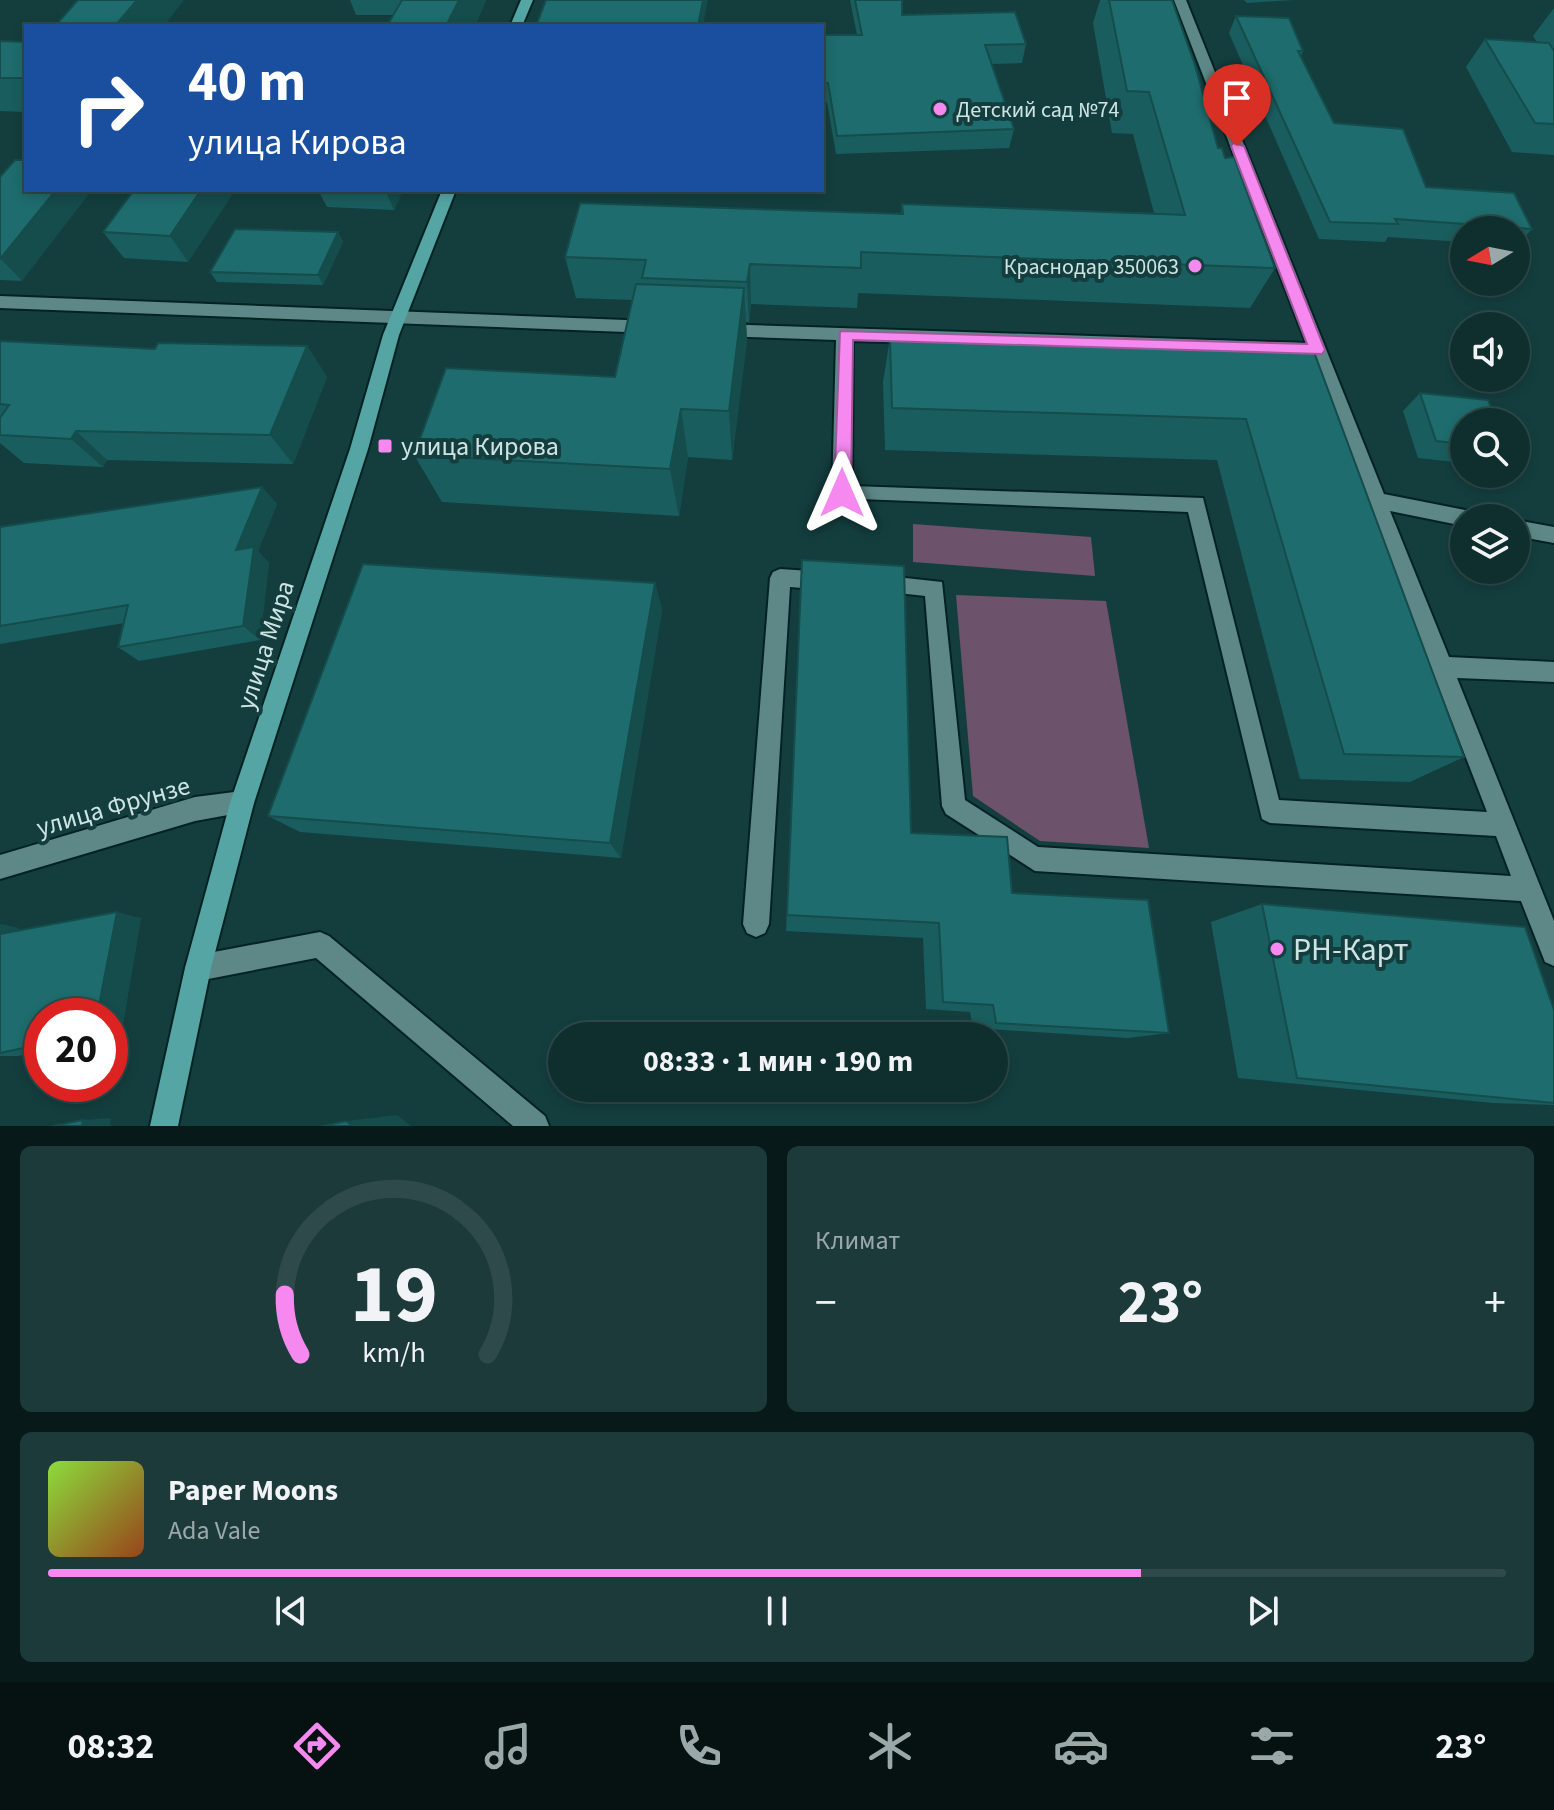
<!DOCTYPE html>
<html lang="ru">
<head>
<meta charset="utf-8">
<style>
	:root { --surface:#0f2e2e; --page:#1d3a3a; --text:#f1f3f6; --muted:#9ba8aa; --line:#2f4a4a; --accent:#f589ef }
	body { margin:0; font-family:"Source Sans 3",sans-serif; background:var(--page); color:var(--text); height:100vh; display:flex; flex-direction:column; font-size:30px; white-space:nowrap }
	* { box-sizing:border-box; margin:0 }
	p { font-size:26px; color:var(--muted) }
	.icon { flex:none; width:44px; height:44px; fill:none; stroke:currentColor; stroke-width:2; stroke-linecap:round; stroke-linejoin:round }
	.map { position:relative; height:1126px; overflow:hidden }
	.side { display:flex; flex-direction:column; gap:20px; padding:20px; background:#081919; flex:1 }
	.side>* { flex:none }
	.top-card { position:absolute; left:24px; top:24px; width:800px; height:168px; border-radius:0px; box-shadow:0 4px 12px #0003,0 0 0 2px var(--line); background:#1a4fa0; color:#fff; overflow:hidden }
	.needle { width:52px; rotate:260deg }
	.buttons { position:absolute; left:1450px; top:216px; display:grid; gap:16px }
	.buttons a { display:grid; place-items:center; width:80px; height:80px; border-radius:50%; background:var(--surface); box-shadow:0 4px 12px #0003,0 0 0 2px var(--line); font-size:40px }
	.speed { position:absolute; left:24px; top:998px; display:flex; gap:16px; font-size:40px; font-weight:700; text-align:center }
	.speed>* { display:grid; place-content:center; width:104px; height:104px; border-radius:50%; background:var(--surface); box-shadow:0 4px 12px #0003,0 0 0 2px var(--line); line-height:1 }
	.speed .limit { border:12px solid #d22; background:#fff; color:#111 }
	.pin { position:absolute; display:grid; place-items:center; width:68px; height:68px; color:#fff; margin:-82px -34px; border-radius:50% 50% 50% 0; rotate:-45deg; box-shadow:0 0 8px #0007 }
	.pin .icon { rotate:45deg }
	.me { position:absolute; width:88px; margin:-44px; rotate:0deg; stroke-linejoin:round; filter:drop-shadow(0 0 6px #0008) }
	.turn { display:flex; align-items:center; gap:28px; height:168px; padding:0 32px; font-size:36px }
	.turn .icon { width:104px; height:104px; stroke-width:2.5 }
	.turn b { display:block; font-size:56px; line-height:68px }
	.big { font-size:60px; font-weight:700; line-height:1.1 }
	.side .card { flex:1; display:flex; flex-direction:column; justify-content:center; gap:12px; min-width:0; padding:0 28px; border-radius:12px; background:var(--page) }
	.side .dial { align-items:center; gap:0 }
	.dial svg { height:208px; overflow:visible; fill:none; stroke:var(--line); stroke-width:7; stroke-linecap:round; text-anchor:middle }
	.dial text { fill:var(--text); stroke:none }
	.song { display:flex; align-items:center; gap:24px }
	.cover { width:96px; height:96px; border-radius:12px; background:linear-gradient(135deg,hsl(90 70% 55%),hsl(20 70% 35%)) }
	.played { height:8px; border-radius:4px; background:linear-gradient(90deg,var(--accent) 75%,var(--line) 75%) }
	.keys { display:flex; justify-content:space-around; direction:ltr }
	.heat { display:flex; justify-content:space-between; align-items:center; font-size:44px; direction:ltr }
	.side .tiles { flex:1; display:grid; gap:20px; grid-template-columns:1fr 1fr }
	.card:last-child { grid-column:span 2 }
	.trip { position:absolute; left:548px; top:1022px; width:460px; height:80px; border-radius:40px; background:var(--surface); box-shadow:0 4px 12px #0003,0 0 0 2px var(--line); font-weight:700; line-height:80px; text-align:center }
	.tab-bar { display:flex; height:128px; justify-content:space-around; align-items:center; background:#061212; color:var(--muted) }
	.tab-bar .icon { width:56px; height:56px }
	.tab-bar .on { color:var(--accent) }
	.tab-bar b { font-size:36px; color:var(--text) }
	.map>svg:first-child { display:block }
</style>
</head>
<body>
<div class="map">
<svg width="1554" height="1126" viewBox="0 0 1554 1126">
	<rect width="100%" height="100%" fill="#143e3e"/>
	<g fill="#6c526a">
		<path d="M913 524 1091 537 1095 576 913 562Z"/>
		<path d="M956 595 1106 601 1149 848 1040 841 973 796Z"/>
	</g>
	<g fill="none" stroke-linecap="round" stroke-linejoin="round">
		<g stroke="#032323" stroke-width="4">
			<g id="minor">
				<path d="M1174 0H1186L1384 494 1465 510 1472 512 1475 518H1464V526L1390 511 1449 657 1554 662V682L1457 678 1554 921V966L1545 962 1521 901 1035 871 946 814 942 806 925 596 871 590 868 584 871 578 878 575 942 582 965 800 1038 847 1511 876 1496 836 1270 823 1262 819 1188 512 835 498 832 493 836 340 719 336 711 330 719 324 1306 343ZM853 341 1311 356 1487 812 1279 800 1203 498 852 486Z"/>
				<path d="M0 296 652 321 660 327 652 333 0 308Z"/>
				<path d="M1516 520 1554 527V543L1516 536Z"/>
				<path d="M780 569 826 572 833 575 836 581 833 587 826 590 790 587 769 924 765 933 756 937 747 933 743 924 770 578 773 572Z"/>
				<path d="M242 791 250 795 254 803 250 811 195 821 0 879V855L195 797Z"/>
				<path d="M320 932 329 936 545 1116 549 1126H513L316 958 198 981 189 977 185 968 189 959 198 955Z"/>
			</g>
		</g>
		<g stroke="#032323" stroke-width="4">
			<g id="major">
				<path d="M521 0H533L522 26H510Z"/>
				<path d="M442 190H456L399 335 368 449 254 803 211 968 178 1126H150L185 968 230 803 350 449 383 335Z"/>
			</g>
		</g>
		<use href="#minor" fill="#5e8888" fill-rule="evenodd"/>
		<use href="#major" fill="#55a5a5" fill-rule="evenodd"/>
	</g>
	<g fill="#1a5d5e">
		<path d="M350 0H486L475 26 394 15H356Z"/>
		<path d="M850 0H902V15L1026 44 1022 63 991 64 1014 129 1009 148 836 154 827 102H822V35H857Z"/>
		<path d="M1100 0H1172L1218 148 1225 158 1275 268 1250 308 858 293 857 308 751 304 749 322H746L747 340 732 460 688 457 679 516 442 502 414 455 615 377 632 300 576 298 565 257 901 214 902 204 1154 213 1133 134 1112 133 1093 23Z"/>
		<path d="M1244 0H1293L1247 3Z"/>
		<path d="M1554 8V155L1512 152 1466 67 1485 39 1537 42 1533 36Z"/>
		<path d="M1236 16 1303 51 1301 56 1334 123 1426 187 1532 229 1517 246 1516 230H1464V242L1388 237 1385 242 1319 239 1229 33Z"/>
		<path d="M0 41 26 42V112L0 111Z"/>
		<path d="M0 177 22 281 0 280Z"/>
		<path d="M134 190H235L188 262 124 258 103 232Z"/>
		<path d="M318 190H403L394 210 327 207Z"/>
		<path d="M338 232 343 242 323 285 217 282 210 272Z"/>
		<path d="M890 338 1314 352 1464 757 1410 782 1300 779 1217 460 885 450 883 382Z"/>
		<path d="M0 341 155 349 307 346 327 377 293 464 107 460 103 467 24 463 0 443Z"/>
		<path d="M1420 393 1464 422V463L1418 458 1403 411Z"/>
		<path d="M262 487 277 504 258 551 269 563 260 640 139 661 118 647 124 623 0 644V527Z"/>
		<path d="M802 560 911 833 1012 893 1169 1033 1128 1038 973 1028 970 1012 926 1009 923 938 786 931Z"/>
		<path d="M655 583 662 610 621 858 300 832 268 816Z"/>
		<path d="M1262 904 1554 1010V1105L1494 1103 1238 1078 1211 922Z"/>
		<path d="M141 918 121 1035 110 1037V1016H42V1051L18 1056H0V924L18 928V930Z"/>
	</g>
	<g fill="#154c4c">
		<path d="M137 0H184L164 26H115Z"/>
		<path d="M459 0H486L475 26H446Z"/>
		<path d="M703 0H708L703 26H698Z"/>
		<path d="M56 190H92L22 281 1 259Z"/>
		<path d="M201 190H235L188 262 170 236Z"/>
		<path d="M385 190H403L394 210Z"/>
		<path d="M338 232 343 242 323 285 318 275Z"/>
		<path d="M750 264 751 304 749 322 747 282Z"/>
		<path d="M744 288 747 340 732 460 729 411Z"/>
		<path d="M307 346 327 377 293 464 270 435Z"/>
		<path d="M681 409 688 457 679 516 670 469Z"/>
		<path d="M76 431 107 460 103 467 71 439Z"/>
		<path d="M262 487 277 504 258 551 269 563 260 640 243 626 236 550Z"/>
		<path d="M655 583 662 610 621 858 610 843Z"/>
		<path d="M117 912 141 918 121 1035 110 1034V1016H97Z"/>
		<path d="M0 924 18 928 16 942 0 939Z"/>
		<path d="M397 1115 411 1126H353L346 1121Z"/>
		<path d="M111 1118 110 1126H82L83 1120Z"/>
	</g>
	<g fill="#1e6c6d" stroke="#154c4c" stroke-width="2">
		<path d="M78 0H137L115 26H55Z"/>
		<path d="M402 0H459L446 26H387Z"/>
		<path d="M546 0H703L698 26H536Z"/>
		<path d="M855 0H902V15L1015 12 1026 44 985 45 1014 129 837 136 828 83H822V35H862Z"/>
		<path d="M1109 0H1172L1195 65 1218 148H1222L1225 158 1234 157 1275 268 861 252V268L750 264 747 282 642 278 646 260 565 257 580 203 903 214 902 204 1185 215 1149 92 1127 91Z"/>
		<path d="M1236 16 1289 18 1303 51H1298L1334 123 1403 129 1426 187 1514 193 1532 229 1395 219 1398 224 1330 222Z"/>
		<path d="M1485 39 1549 43 1554 51V124L1535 123Z"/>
		<path d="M0 41 26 42V78H0Z"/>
		<path d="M15 160H26V190H56L0 259V177Z"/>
		<path d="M134 190H201L170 236 103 232Z"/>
		<path d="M235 229 338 232 318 275 210 272Z"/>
		<path d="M636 284 744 288 729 411 681 409 670 469 414 455 446 368 615 377Z"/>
		<path d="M890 338 1314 352 1464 757 1344 754 1246 419 892 408Z"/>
		<path d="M0 341 155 349 158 343 307 346 270 435 76 431 71 439 0 435V418L9 405 0 404Z"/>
		<path d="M1420 393 1488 400 1497 422H1464V444L1436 441Z"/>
		<path d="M262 487 236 550 254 547 243 626 118 647 128 605 0 626V527Z"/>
		<path d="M802 560 904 566 911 833 1007 837 1012 893 1148 900 1169 1033 996 1023 993 1005 943 1002 939 923 787 915Z"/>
		<path d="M363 564 655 583 610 843 268 816Z"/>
		<path d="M1262 904 1525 927 1554 1010V1103L1297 1078Z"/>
		<path d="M117 912 97 1016H42V1044L0 1053V934Z"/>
		<path d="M83 1120 82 1126H53Z"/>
		<path d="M346 1121 353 1126H323Z"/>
	</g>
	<path fill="#f589ef" stroke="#9f599b" stroke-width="2" d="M1233 143 1244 146 1325 350 1322 354 853 340 851 493 849 498H836L834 493 840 331 1307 344 1231 146Z"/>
	<g fill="#f589ef" stroke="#143e3e" stroke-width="3">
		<circle cx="940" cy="109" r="8"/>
		<circle cx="1195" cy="266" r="8"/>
		<rect x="377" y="438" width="16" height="16" rx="4"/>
		<circle cx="1277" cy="949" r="8"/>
	</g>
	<g text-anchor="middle" stroke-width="8" stroke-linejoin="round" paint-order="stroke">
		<g font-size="22" fill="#cee4e4" stroke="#143e3e" text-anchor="start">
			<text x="956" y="117">Детский сад №74</text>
			<text x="1179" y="274" text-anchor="end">Краснодар 350063</text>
		</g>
		<g font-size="26" fill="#cee4e4" stroke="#143e3e" text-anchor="start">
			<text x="401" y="455">улица Кирова</text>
		</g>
		<g font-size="26" fill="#cee4e4" stroke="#143e3e">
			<text transform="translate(265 645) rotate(-72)" y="9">улица Мира</text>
			<text transform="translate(113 806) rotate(-16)" y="9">улица Фрунзе</text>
		</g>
		<g font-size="32" fill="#cee4e4" stroke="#143e3e" text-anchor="start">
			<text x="1293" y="960">РН-Карт</text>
		</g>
	</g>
</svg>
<div class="buttons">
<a><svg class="needle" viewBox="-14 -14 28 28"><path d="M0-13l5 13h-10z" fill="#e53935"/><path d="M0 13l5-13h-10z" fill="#9ba8aa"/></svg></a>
<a><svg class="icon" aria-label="sound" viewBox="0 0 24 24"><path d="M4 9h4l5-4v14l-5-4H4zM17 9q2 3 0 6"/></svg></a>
<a><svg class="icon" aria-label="search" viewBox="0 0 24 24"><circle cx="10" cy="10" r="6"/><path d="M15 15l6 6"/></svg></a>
<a><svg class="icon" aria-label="layers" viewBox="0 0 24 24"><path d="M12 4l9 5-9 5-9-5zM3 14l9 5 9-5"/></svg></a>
</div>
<div class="speed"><div class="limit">20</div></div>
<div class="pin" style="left:1237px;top:146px;background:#d93025"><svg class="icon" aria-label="arrive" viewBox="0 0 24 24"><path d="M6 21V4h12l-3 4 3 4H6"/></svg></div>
<svg class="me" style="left:842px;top:493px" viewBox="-20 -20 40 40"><path d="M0-17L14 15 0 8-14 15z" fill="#f589ef" stroke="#fff" stroke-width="4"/></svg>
<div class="trip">08:33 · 1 мин · 190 m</div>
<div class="top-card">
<div class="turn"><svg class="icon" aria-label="right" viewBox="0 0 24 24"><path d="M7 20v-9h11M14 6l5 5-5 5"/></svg><div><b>40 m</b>улица Кирова</div></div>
</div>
</div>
<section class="side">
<div class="tiles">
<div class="card dial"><svg viewBox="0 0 100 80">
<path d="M14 69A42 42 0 1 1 86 69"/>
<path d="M14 69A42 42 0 0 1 8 46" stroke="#f589ef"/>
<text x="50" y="56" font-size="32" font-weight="700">19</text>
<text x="50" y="72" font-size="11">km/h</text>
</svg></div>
<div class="card"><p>Климат</p>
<div class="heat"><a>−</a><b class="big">23°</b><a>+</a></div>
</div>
<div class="card">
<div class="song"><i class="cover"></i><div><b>Paper Moons</b><p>Ada Vale</p></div></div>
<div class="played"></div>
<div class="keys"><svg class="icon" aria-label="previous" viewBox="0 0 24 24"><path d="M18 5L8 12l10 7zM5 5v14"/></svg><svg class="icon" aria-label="pause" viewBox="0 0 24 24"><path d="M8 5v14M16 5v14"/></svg><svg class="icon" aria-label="next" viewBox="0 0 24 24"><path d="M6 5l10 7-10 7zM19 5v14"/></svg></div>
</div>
</div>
</section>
<nav class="tab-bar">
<b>08:32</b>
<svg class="icon on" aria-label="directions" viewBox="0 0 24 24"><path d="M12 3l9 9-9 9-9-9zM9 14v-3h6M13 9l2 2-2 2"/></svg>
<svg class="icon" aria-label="music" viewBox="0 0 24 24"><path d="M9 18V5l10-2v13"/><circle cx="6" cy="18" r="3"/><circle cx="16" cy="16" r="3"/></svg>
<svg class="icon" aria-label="phone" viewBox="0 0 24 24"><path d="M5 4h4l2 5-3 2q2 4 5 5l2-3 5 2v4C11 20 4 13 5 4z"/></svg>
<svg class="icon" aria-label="climate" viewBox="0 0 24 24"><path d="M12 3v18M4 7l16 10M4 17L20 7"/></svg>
<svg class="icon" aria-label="car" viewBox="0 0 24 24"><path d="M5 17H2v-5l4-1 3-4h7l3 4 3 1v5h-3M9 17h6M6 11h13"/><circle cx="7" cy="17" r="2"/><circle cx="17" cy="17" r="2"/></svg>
<svg class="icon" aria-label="filters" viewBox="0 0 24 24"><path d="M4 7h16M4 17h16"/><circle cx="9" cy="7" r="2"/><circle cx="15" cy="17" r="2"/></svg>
<b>23°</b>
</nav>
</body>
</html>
